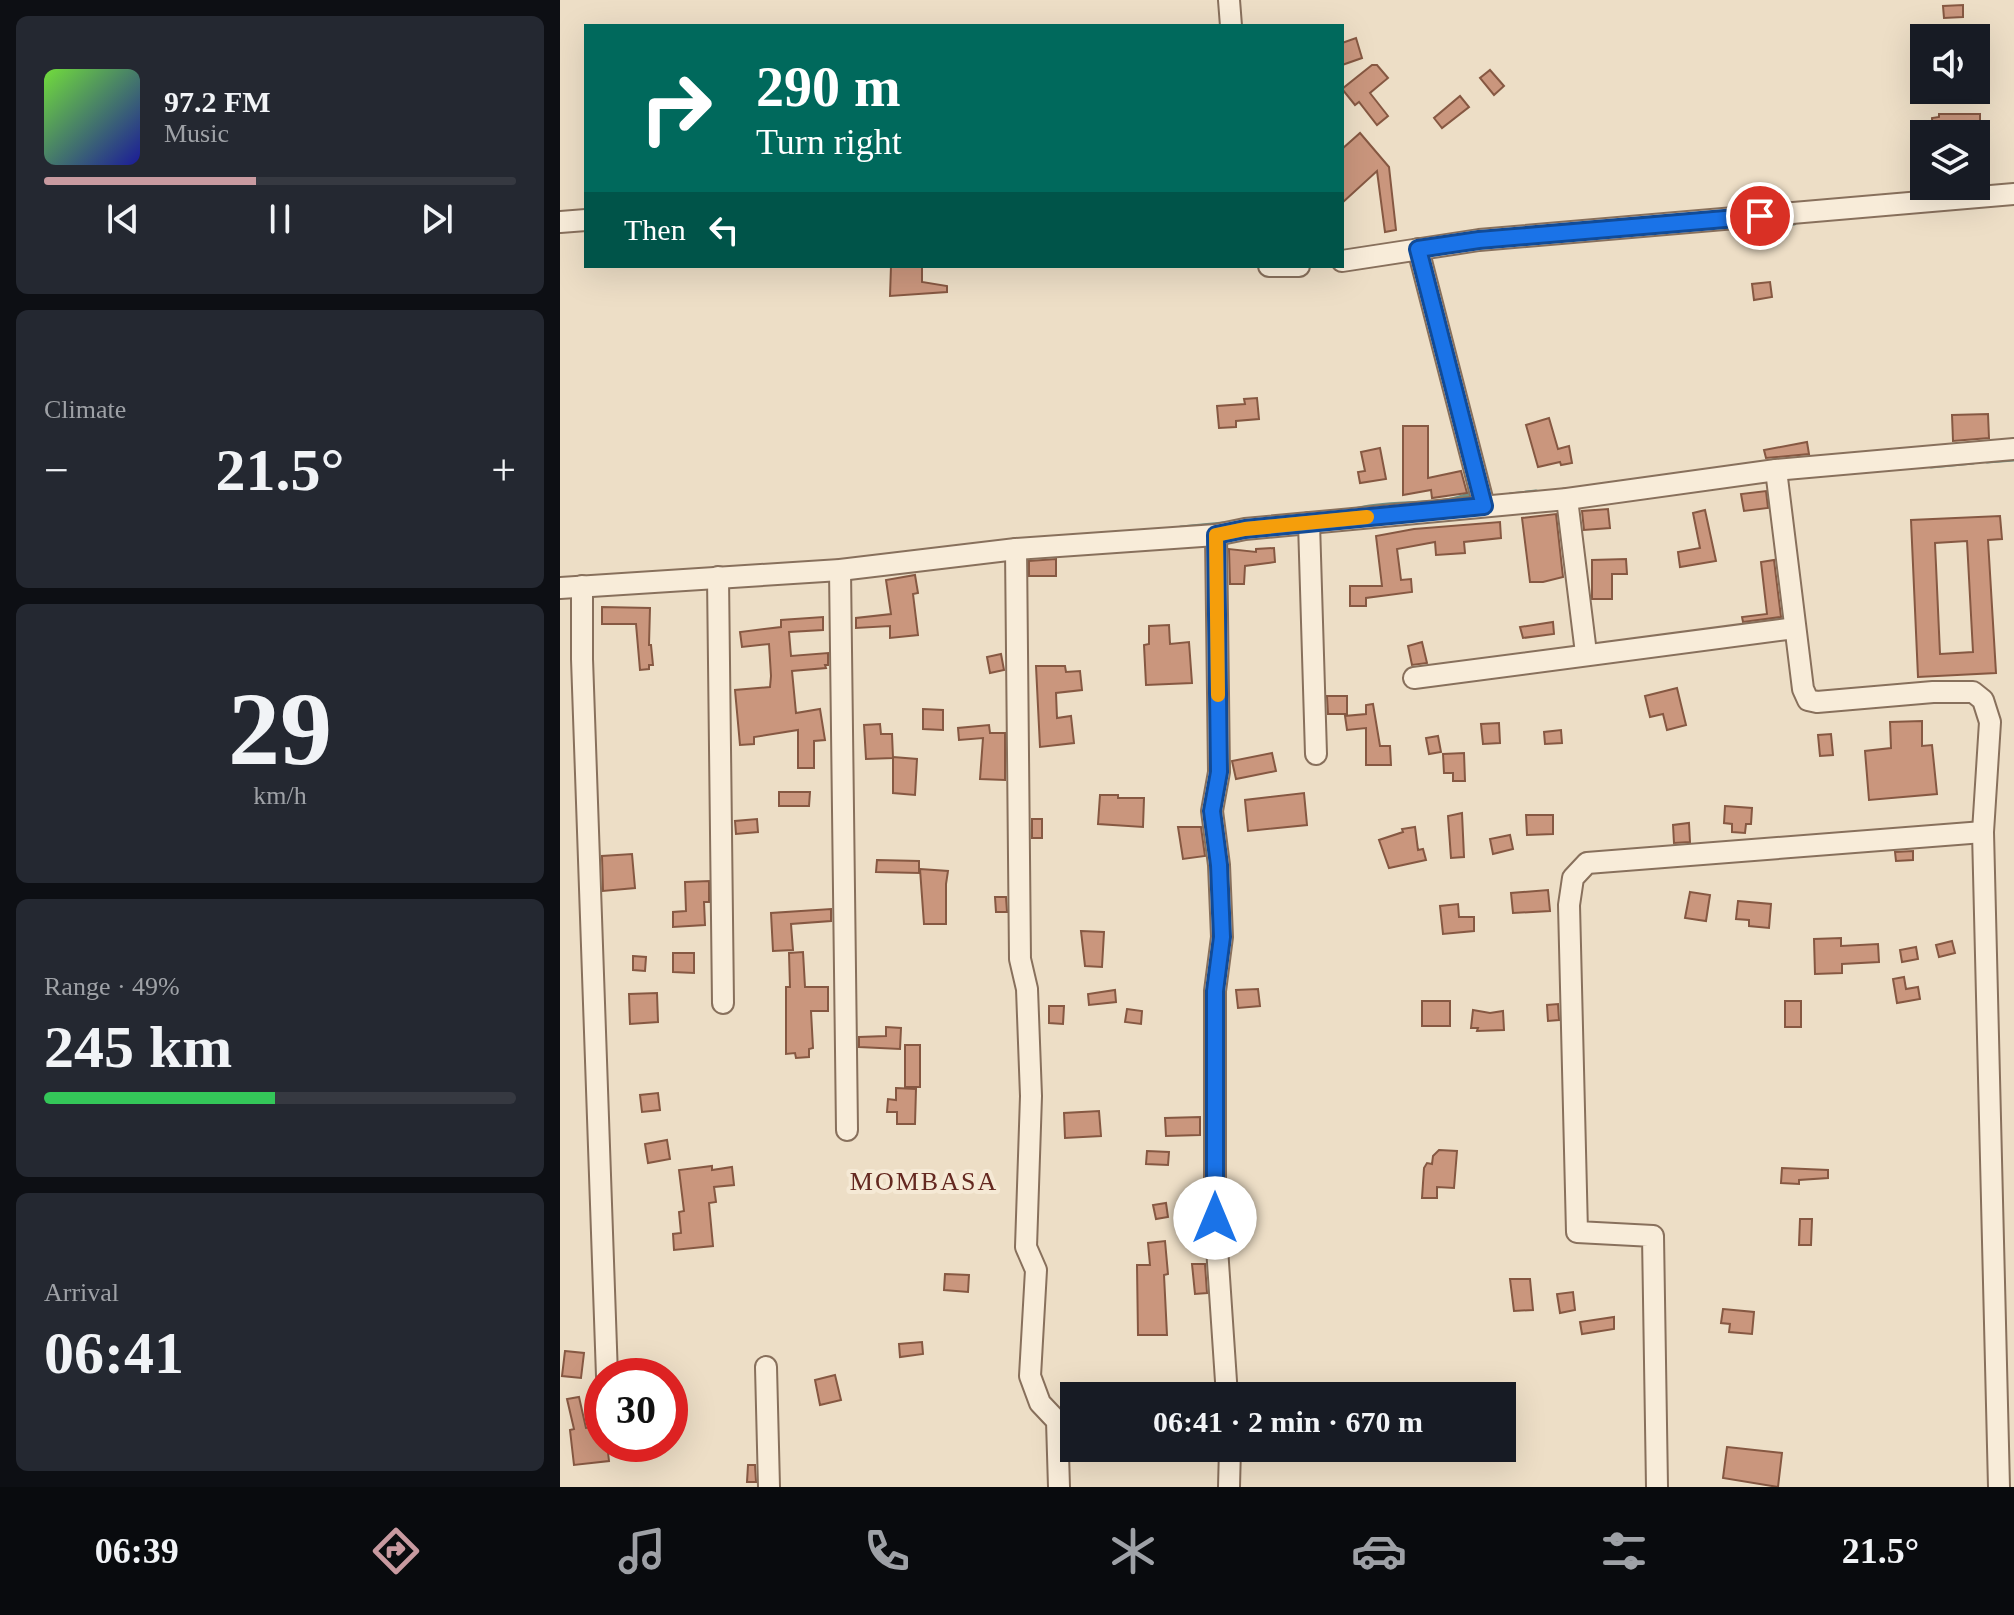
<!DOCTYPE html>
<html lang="en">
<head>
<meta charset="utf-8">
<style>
	:root { --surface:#171b24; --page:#242831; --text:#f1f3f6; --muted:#9ea1a6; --line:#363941; --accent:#c89aa0 }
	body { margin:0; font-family:"Times New Roman",serif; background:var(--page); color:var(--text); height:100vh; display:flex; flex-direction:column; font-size:30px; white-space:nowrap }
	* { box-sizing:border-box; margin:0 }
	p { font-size:26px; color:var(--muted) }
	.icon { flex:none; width:44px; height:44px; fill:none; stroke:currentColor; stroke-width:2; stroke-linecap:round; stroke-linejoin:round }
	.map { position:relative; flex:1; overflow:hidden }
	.details { display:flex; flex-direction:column; gap:16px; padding:16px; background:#0d0f14; width:560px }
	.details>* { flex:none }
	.hud { position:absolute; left:24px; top:24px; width:760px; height:244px; border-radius:0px; box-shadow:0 8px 32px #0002; background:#00695c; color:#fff; overflow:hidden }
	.fabs { position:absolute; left:1350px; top:24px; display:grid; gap:16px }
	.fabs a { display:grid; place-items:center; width:80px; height:80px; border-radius:0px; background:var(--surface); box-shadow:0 8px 32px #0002; font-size:40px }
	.speed { position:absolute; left:24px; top:1358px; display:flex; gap:16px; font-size:40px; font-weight:700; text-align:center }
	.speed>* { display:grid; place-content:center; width:104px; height:104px; border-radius:50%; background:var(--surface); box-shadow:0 8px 32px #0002; line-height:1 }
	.speed .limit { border:12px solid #d22; background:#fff; color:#111 }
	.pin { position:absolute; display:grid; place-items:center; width:68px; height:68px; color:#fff; margin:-34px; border:4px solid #fff; border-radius:50%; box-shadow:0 2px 8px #0007 }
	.me { position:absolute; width:88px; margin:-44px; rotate:0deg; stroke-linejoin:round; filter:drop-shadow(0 0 6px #0008) }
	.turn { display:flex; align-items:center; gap:28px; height:168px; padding:0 40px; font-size:36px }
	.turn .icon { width:104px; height:104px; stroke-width:2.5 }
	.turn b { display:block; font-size:56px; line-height:68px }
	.then { display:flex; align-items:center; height:76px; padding:0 40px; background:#0003; gap:16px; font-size:30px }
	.big { font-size:60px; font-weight:700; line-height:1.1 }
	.details .widget { flex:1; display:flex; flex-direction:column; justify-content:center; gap:12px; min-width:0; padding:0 28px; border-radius:12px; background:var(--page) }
	.details .dial { align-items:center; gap:0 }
	.dial b { font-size:104px; line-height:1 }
	.song { display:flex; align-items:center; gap:24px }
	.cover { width:96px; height:96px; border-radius:12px; background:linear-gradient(135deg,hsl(100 70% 55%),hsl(240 70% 35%)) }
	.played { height:8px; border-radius:4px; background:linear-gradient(90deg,var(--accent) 45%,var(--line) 45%) }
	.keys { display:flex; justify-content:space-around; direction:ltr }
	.heat { display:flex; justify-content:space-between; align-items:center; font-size:44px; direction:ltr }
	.charge { height:12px; border-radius:6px; background:linear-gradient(90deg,#34c759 49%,var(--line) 0) }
	.trip { position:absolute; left:500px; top:1382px; width:456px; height:80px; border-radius:0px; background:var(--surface); box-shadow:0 8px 32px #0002; font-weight:700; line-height:80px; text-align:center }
	.tab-bar { display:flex; height:128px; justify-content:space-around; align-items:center; background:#090b0e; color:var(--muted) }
	.tab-bar .icon { width:56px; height:56px }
	.tab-bar .current { color:var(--accent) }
	.tab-bar b { font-size:36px; color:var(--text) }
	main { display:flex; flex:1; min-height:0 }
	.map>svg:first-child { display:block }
</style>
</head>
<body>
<main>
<section class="details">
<div class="widget">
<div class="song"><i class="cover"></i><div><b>97.2 FM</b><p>Music</p></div></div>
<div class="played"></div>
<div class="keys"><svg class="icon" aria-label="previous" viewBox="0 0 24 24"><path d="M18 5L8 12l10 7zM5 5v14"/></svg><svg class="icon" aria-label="pause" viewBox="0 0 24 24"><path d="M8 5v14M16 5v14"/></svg><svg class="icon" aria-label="next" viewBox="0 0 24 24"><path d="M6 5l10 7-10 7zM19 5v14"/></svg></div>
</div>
<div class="widget"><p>Climate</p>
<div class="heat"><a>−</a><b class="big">21.5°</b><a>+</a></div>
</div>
<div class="widget dial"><b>29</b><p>km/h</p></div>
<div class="widget"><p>Range · 49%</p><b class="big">245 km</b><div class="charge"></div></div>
<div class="widget"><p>Arrival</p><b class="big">06:41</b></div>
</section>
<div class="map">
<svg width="1454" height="1487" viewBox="0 0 1454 1487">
	<rect width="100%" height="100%" fill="#eddec6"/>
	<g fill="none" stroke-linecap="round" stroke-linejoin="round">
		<g stroke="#6e8f84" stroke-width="5">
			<path d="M1185 227 1234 223"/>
			<path d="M1427 461 1454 459"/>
			<path d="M1371 466 1413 462"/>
			<path d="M950 495 976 492"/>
			<path d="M795 510C829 500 882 508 910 494V484"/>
			<path d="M621 528 663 524"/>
		</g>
	</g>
	<g fill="#ca967d" stroke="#865842" stroke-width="2" fill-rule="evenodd">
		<path d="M1403 5V17L1384 18 1383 6Z"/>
		<path d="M796 38 802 58 782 65V43Z"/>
		<path d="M812 65H817L828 78 810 93 828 116 817 125 799 102 795 105 782 89Z"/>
		<path d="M930 70 944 86 934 95 920 78Z"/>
		<path d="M900 96 909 107 882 128 874 118Z"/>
		<path d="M1379 114H1420V125H1404L1405 134H1373L1372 118 1379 117Z"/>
		<path d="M800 133 829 167 836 230 825 232 817 171 782 203V149Z"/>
		<path d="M331 266H362V282L387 286V292L330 296Z"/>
		<path d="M1210 282 1212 297 1194 300 1192 284Z"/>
		<path d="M697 398 699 419 676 421V427L659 428 657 406 685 404 684 399Z"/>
		<path d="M1428 414 1429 438 1393 441 1392 415Z"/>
		<path d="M989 418 998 449 1009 446 1012 463 1001 465 1000 462 978 467 966 425Z"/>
		<path d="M843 426H868V478L901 471 907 493 872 498 871 490 843 495Z"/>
		<path d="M1247 442 1249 454 1206 458 1204 450Z"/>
		<path d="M820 448 826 479 800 483 798 472 805 471 801 452Z"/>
		<path d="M1206 491 1208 508 1184 511 1181 494Z"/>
		<path d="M1048 509 1050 528 1024 530 1022 511Z"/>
		<path d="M1145 510 1156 561 1120 567 1118 552 1140 548 1133 513Z"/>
		<path d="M996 514 1003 577 983 582H970L962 518Z"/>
		<path d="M1440 516 1442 539 1428 540 1436 673 1358 677 1351 520ZM1407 541 1413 652 1380 654 1375 543Z"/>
		<path d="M940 522 941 538 904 542 905 553 876 555 875 542 837 549 841 580 851 579 852 592 806 598V606H790V586H822L816 536 854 529Z"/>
		<path d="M714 548 715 562 685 566 684 584H670L669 549 696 552V549Z"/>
		<path d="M496 559V576H469V561Z"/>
		<path d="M1066 559 1067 574H1052V599H1032V560Z"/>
		<path d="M1214 560 1221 617 1183 622 1182 617 1207 614 1201 562Z"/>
		<path d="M355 575 358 593 353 594 358 635 330 638V626L296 628V618L331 614 326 580Z"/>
		<path d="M42 607 90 608 89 645H91L93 665H89V669L80 670 76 624H42Z"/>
		<path d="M263 617V630L229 632 231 656 268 653V665H265L266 668 232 671 236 713 260 709 265 740 254 741V768H238V730L194 737V744L180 745 175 690 210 687 211 676 209 644 182 647 180 632 221 627V620Z"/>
		<path d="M993 622 994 634 963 638 960 627Z"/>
		<path d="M609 625 610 644 629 642 632 683 586 685 584 645 589 644V626Z"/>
		<path d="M862 642 867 663 852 665 848 646Z"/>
		<path d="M441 654 444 670 430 673 427 657Z"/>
		<path d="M476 666H505L506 672 520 671 522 690 496 693 497 718 511 716 514 743 480 747Z"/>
		<path d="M1117 688 1126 725 1107 730 1103 714 1090 717 1085 696Z"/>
		<path d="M767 696H787V714H768Z"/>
		<path d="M813 704 820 746H830L831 765H806V728L787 730 785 716 806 714V705Z"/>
		<path d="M363 709 383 710V730L363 729Z"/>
		<path d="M1362 721V746L1372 745 1377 794 1309 800 1305 751 1331 748 1330 722Z"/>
		<path d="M939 723 940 743 923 744 921 724Z"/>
		<path d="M320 724 321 734H332L333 758 306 759 304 725Z"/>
		<path d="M429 725 430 733H445V780L420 779 423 738 399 740 398 728Z"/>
		<path d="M1001 730 1002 743 985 744 984 732Z"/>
		<path d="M1271 734 1273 755 1260 756 1258 735Z"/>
		<path d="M878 736 881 752 869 754 866 738Z"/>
		<path d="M712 753 716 771 676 779 672 761Z"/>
		<path d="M904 753 905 781H893V773H884L883 754Z"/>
		<path d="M333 757 357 759 355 795 333 793Z"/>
		<path d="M219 792H250L249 806H219Z"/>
		<path d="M744 793 747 825 688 831 685 800Z"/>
		<path d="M540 795H558V798H584L583 827 538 824Z"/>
		<path d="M1165 806 1192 808 1191 824H1186L1185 833 1172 832V824L1164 823Z"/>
		<path d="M902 813 904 857 891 858 888 816Z"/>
		<path d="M966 815H993V834L967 835Z"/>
		<path d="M197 819 198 832 176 834 175 821Z"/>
		<rect x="472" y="819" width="10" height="19"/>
		<path d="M1129 823 1130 842 1114 843 1113 825Z"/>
		<path d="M618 827H641L645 856 623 859Z"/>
		<path d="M855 827 858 850 863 849 866 860 829 868 819 840 843 832 842 829Z"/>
		<path d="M950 835 953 849 933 854 930 839Z"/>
		<path d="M1353 851V860L1336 861 1335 852Z"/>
		<path d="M72 854 75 888 43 891 42 856Z"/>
		<path d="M317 860 359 861V873L316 872Z"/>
		<path d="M360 869 388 871 386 884V924H364Z"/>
		<path d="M149 881V902H144L145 925 113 927V912L126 911 125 882Z"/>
		<path d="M988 890 990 911 953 913 951 893Z"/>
		<path d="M1130 892 1150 895 1146 921 1125 918Z"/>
		<path d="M435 897H446L447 912H436Z"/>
		<path d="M1178 901 1211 904 1209 928 1189 926V920L1176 919Z"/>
		<path d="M898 904 899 917H914V931L883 934 880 906Z"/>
		<path d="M271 909V921L231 924 233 950 213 951 211 913Z"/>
		<path d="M521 931 544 932 542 967 525 966Z"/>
		<path d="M1281 938V946L1318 944 1319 962 1282 964V973L1255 974 1254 939Z"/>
		<path d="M1392 941 1395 953 1379 957 1376 945Z"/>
		<path d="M1356 947 1358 959 1342 962 1340 950Z"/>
		<path d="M243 952 245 987H268V1011H251L253 1048 249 1049V1057L236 1058 235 1053 226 1054V987H230L229 953Z"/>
		<path d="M113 953H134V973L113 972Z"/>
		<path d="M73 956 86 957 85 971 73 970Z"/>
		<path d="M1344 977 1346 989 1358 987 1360 999 1337 1003 1333 979Z"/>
		<path d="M698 989 700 1006 678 1008 676 990Z"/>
		<path d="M555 990 556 1002 529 1005 528 994Z"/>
		<path d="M97 993 98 1022 70 1024 69 994Z"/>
		<rect x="862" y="1001" width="28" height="25"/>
		<rect x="1225" y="1001" width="16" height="26"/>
		<path d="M998 1004 999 1020 988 1021 987 1005Z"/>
		<path d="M489 1006H504L503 1024 489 1023Z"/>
		<path d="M567 1009 582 1011 581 1024 565 1022Z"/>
		<path d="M913 1010 930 1013 943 1011 944 1030 917 1031 918 1028H911Z"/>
		<path d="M326 1027 341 1028 340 1049 299 1047V1037L326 1036Z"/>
		<rect x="345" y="1045" width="15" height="42"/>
		<path d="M336 1088 356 1089 355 1124H337V1112H327L328 1099 336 1100Z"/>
		<path d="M98 1093 100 1110 82 1112 80 1095Z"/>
		<path d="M539 1111 541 1136 505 1138 504 1113Z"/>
		<path d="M640 1117V1135L606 1136 605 1118Z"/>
		<path d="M107 1140 110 1159 88 1163 85 1144Z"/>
		<path d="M879 1150 897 1151 894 1188 877 1187V1198H862L864 1168 867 1163 872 1164 873 1156Z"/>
		<path d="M587 1151 609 1152 608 1165 586 1164Z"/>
		<path d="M152 1166V1170L172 1167 174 1185 154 1187 156 1202 149 1203 153 1246 114 1250 113 1234 121 1233 119 1212 124 1211 119 1170Z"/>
		<path d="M1222 1168 1268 1170V1178L1239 1180V1184L1221 1183Z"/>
		<path d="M606 1203 608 1217 596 1219 593 1205Z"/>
		<path d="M1240 1219H1252L1251 1245H1239Z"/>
		<path d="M605 1241 608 1274 604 1275 607 1335H578L577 1265H590L588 1243Z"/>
		<path d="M632 1264H645L647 1293 635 1294Z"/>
		<path d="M385 1274 409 1275 408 1292 384 1290Z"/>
		<path d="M950 1279H970L973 1310 954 1311Z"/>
		<path d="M1013 1292 1015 1310 1000 1313 997 1294Z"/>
		<path d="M1163 1309 1194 1312 1192 1334 1169 1332 1170 1324 1161 1323Z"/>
		<path d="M1054 1317V1329L1022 1334 1020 1322Z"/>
		<path d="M362 1342 363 1354 340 1357 339 1344Z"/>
		<path d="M5 1351 24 1353 21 1378 2 1376Z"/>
		<path d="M275 1375 281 1400 260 1405 255 1380Z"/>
		<path d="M19 1397 26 1428 35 1427 36 1437 42 1436V1444H47L49 1461 14 1465 10 1430 14 1429 7 1399Z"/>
		<path d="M1167 1447 1222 1453 1218 1487 1163 1478Z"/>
		<path d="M188 1465H195L196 1482H187Z"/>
	</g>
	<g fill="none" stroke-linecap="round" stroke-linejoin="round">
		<g stroke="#88705c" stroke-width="24">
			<g id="minor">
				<path d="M669 0 671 26"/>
				<path d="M0 222 26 220"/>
				<path d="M858 249 924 506"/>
				<path d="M782 261 919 240 1454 194"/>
				<path d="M709 266H739"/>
				<path d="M1216 470 1243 689 1248 700 1257 702 1373 692H1413L1423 700 1430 722 1423 832 1439 1487"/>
				<path d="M1007 499 1026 653"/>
				<path d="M749 523 756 754"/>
				<path d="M656 535 659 772 652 811 659 865 662 937 655 991V1218L667 1396"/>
				<path d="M456 549 460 959 467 989 471 1096 466 1247 476 1270 470 1376 480 1403 497 1421 499 1487"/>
				<path d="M280 570 287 1130"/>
				<path d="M158 577 163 1003"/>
				<path d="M22 586V659L47 1376"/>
				<path d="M0 588 280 570 456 549 656 535 685 529 1007 499 1216 470 1454 449"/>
				<path d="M854 678 1235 628"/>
				<path d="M206 1367 209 1487"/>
				<path d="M669 1487 670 1448"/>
				<path d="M1097 1487 1093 1236 1017 1232 1009 905 1013 878 1027 863 1423 832"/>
			</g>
		</g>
		<use href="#minor" stroke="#f8ecd9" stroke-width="20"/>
	</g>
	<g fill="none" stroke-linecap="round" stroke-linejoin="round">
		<g stroke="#114b97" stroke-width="20">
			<path id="route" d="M655 1218V991L662 937 659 865 652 811 659 772 656 535 685 529 924 506 858 249 919 240 1200 216"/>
		</g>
		<use href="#route" stroke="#1a73e8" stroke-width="14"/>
		<path stroke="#f59e0b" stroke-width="14" d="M658 695 656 535 685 529 807 517"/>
	</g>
	<g text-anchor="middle" stroke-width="8" stroke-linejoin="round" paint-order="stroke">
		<g font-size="26" letter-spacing="2" fill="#642820" stroke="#f5e9d5">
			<text x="364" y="1190">MOMBASA</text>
		</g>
	</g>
</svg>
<div class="fabs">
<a><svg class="icon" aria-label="sound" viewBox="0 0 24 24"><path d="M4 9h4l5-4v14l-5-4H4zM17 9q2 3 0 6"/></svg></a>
<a><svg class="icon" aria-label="layers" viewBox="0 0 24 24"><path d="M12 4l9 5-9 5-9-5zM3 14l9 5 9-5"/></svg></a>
</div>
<div class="speed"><div class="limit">30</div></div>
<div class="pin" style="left:1200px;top:216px;background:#d93025"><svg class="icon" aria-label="arrive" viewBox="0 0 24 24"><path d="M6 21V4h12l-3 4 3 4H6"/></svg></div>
<svg class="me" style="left:655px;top:1218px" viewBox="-20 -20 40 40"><circle r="19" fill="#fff"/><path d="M0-13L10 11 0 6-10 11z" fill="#1a73e8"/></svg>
<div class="trip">06:41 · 2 min · 670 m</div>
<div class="hud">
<div class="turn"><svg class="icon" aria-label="right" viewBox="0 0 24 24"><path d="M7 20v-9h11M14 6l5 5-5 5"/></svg><div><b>290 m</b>Turn right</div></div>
<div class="then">Then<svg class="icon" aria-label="left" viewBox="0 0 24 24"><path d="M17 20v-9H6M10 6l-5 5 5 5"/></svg></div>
</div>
</div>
</main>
<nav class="tab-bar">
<b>06:39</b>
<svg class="icon current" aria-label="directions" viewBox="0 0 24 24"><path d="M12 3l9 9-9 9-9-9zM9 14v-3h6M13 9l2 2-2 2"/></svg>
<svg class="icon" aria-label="music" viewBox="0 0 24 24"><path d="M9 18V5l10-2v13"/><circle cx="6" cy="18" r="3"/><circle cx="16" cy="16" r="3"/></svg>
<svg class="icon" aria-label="phone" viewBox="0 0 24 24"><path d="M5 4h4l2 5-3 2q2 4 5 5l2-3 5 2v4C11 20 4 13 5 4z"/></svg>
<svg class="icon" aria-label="climate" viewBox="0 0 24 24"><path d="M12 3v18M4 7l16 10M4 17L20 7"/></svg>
<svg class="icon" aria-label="car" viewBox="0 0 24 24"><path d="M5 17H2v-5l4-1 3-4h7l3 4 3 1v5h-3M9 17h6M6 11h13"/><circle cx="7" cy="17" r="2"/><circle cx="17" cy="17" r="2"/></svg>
<svg class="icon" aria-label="filters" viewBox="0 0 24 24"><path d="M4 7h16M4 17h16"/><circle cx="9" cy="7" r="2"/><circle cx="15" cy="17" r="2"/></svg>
<b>21.5°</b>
</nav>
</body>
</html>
